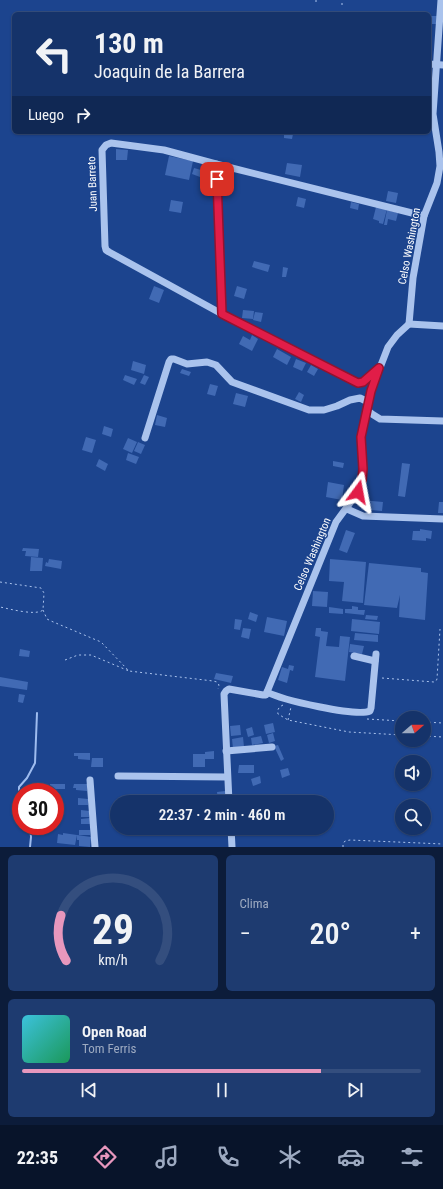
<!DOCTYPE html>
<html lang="es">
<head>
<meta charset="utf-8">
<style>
	:root { --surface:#15336a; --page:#1e3b70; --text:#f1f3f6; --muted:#9daac1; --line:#344e7e; --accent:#e797bd }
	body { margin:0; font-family:"Roboto Condensed",sans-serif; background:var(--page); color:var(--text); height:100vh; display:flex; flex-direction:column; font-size:15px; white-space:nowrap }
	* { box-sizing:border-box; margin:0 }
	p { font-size:13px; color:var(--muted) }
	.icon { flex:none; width:22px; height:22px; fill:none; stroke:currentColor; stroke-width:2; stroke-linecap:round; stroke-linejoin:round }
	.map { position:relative; height:847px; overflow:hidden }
	.drawer { display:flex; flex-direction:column; gap:8px; padding:8px; background:#0c1c3a; flex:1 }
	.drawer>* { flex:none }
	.hud { position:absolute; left:12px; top:12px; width:419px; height:122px; border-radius:6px; box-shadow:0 1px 3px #0004,0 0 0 1px var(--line); background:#15336a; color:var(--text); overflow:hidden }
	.needle { width:26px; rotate:70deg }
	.tools { position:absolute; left:395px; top:711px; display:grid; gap:8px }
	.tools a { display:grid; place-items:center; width:36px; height:36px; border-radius:50%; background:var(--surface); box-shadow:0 1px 3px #0004,0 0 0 1px var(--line); font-size:20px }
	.speed { position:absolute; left:12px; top:783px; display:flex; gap:8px; font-size:20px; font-weight:700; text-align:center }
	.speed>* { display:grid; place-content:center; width:52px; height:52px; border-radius:50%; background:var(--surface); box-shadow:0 1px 3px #0004,0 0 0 1px var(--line); line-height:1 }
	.speed .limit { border:6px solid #d22; background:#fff; color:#111 }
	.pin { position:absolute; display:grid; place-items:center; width:34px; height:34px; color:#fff; margin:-17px; border-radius:8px; box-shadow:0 2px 6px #0006 }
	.me { position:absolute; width:44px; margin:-22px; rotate:13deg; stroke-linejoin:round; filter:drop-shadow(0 0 3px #0008) }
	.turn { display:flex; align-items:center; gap:14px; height:84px; padding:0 16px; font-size:18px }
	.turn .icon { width:52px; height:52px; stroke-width:2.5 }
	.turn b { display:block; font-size:28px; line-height:34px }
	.then { display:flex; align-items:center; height:38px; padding:0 16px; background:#0003; gap:8px; font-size:15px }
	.big { font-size:30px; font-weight:600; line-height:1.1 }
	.drawer .widget { flex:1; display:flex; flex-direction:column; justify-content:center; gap:6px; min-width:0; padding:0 14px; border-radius:6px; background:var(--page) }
	.drawer .dial { align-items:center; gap:0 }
	.dial svg { height:104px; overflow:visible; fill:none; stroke:var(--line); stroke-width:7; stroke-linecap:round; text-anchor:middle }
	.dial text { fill:var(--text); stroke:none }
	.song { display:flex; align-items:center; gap:12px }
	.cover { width:48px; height:48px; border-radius:6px; background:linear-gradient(135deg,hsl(190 70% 55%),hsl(150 70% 35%)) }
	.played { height:4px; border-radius:2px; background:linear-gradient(90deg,var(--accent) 75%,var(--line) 75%) }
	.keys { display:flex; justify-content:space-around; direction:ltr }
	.heat { display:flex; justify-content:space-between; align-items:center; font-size:22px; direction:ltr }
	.drawer .tiles { flex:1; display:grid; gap:8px; grid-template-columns:1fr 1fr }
	.widget:last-child { grid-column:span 2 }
	.trip { position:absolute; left:110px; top:795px; width:224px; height:40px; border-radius:20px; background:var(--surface); box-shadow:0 1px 3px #0004,0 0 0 1px var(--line); font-weight:600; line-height:40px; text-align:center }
	.tabs { display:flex; height:64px; justify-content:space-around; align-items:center; background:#08142a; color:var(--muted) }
	.tabs .icon { width:28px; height:28px }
	.tabs .on { color:var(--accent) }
	.tabs b { font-size:18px; color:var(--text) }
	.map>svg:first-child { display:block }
</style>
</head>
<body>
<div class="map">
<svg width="443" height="847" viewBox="0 0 443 847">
	<rect width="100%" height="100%" fill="#1c448e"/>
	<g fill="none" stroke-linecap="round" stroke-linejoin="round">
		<g stroke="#9ebcef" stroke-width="2">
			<path d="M21 805 19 801V787L27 778 35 763 37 713"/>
			<path d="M30 826 31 837 30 847"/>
		</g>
	</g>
	<g fill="#416ab4">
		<path d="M429 16H437L436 24H429Z"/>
		<path d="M284 133 293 134 292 139 284 138Z"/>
		<path d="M116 149 128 150 127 160H116Z"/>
		<path d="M169 156 193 161 189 180 165 175Z"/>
		<path d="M287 163 302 165 300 177 285 174Z"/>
		<path d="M194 168 201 170 200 177 192 174Z"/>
		<path d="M388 191 398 193 396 203 386 201Z"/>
		<path d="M298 197 306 199 304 208 296 206Z"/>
		<path d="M171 200 183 202 181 213 169 211Z"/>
		<path d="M351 202 359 204 358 210 350 208Z"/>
		<path d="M376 207 387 209 383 224 379 223V221L373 219Z"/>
		<path d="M387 210 398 213 396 221 388 219 387 225H384Z"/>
		<path d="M254 261 270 265 268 272 252 267Z"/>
		<path d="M283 267 288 268 286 277H282Z"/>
		<path d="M154 286 164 290 159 303 149 299Z"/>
		<path d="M237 286 247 289 244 299 234 296Z"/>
		<path d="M243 310 254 311 253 319 242 318Z"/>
		<path d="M255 312 263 313 261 322 253 320Z"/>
		<path d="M252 335 258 339 252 351 239 344 243 336 250 340Z"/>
		<path d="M277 349 291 357 287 365 273 357Z"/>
		<path d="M296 359 306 363 302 371 293 367Z"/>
		<path d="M133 361 146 365 144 374 131 370Z"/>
		<path d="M311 365 318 369 314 376 307 372Z"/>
		<path d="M182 369 191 372 189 376 180 373Z"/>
		<path d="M125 375 137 379 134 385 123 380Z"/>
		<path d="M144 375 149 377 145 385 140 383Z"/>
		<path d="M210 384 218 386 215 396 207 394Z"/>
		<path d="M299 392 304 395 301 402 295 399Z"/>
		<path d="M236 393 248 396 245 407 233 404Z"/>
		<path d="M157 415 167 418 165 427 155 425Z"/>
		<path d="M104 426 113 429 111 437 102 434Z"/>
		<path d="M86 437 96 440 92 453 82 450Z"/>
		<path d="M128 438 137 442 132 453 123 449Z"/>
		<path d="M138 442 145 445 141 454 134 451Z"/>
		<path d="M128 453 139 457 136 464 126 460Z"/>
		<path d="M99 459 108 464 105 471 96 466Z"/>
		<path d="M333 461 344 463 343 468 333 466Z"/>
		<path d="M402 463 410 464 405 497 398 496Z"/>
		<path d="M328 482 344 485 342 500 326 497Z"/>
		<path d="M361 500 383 502 382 511 361 509Z"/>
		<path d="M439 502H443V513H438Z"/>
		<path d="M420 529 432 531 431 539 426 538V541L412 540 413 531H420Z"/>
		<path d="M346 530 355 533 347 553 339 550Z"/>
		<path d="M23 548 39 549 38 557 25 556 26 551H22Z"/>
		<path d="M31 557 43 558 42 571H30Z"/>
		<path d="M49 559 62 561 61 569 45 566 46 562 48 563Z"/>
		<path d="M330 559 366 562 363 603 342 601 344 582 329 581Z"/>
		<path d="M369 563 421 568V572L428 573 425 620 399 617 400 595 397 608 364 605Z"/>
		<path d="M313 591 328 592 327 607 312 606Z"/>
		<path d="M352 606 358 607V610H365L364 615 345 613V609H352Z"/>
		<path d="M329 607 343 609V614L329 613Z"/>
		<path d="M250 612 258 615 256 622 248 619Z"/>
		<path d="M366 615 378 616 377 620 365 619Z"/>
		<path d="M267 617 287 621 284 636 264 632Z"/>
		<path d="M235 619 242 620 240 630 234 629Z"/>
		<path d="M352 619 380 622 379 634 351 631Z"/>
		<path d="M243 628 251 629 249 639 241 637Z"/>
		<path d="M316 628H321V631L328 632 326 646 339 647 340 636 350 637 345 681 315 677 320 637 315 636Z"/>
		<path d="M355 633 378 635V642L354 640Z"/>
		<path d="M350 644 364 646 362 654 349 652Z"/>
		<path d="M20 649 30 651 29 657 19 656Z"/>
		<path d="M289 665 294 666 293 671 290 670 287 683 278 680 282 667 288 669Z"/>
		<path d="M216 673 233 676 231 683 214 679Z"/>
		<path d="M0 677 28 682 27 690 0 686Z"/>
		<path d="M19 694 25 695 23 703 18 702Z"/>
		<path d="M273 723 275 732 266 734 264 725Z"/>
		<path d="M240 725 241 735 231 736 230 726Z"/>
		<path d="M252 727 254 735 248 737 246 729Z"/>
		<path d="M273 733 275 741 269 743 267 735Z"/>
		<path d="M261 736 263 743 252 745 251 738Z"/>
		<path d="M243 737 244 747 233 749 232 739Z"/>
		<path d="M278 745 284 759 281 761 274 746Z"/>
		<path d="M214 751V759H205V767H193V754H205V752Z"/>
		<path d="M74 753H90V760L78 759V756H74Z"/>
		<path d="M92 758H103V767H91Z"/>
		<path d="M239 765H254V773H238Z"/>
		<path d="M288 768 290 775 282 778 280 770Z"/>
		<path d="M260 776 261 783 253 786 251 779Z"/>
		<rect x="50" y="784" width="15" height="5"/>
		<path d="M74 784H87V791L76 790V788H73Z"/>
		<path d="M225 791 226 802H218L217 792Z"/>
		<path d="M78 798 88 799V805H78Z"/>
		<path d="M81 810 89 811V817H81Z"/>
		<path d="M90 818V824H81V819Z"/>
		<rect x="79" y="830" width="11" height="5"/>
		<path d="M63 833 77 835 75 845 57 843 58 834 63 835Z"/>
		<path d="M77 835 91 837 90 847 79 846V840H77Z"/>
	</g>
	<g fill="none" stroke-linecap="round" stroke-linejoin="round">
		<g stroke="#aac3ed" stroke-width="1" stroke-dasharray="2 3" stroke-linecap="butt">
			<path d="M316 0V2"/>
			<path d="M342 5V0"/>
			<path d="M0 582 41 588 44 593 43 610C36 616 10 609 0 607"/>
			<path d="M43 610 47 619 51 621 101 642 129 671 213 681 217 682 219 685 218 689"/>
			<path d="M65 660 78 655H91L129 671"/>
			<path d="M382 678 434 682 436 681 437 679 440 629"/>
			<path d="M283 705C279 707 277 709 278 714L288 720 349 732 402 735"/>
			<path d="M367 719 402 721"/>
			<path d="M288 720 291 707"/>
			<path d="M424 722 443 723"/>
			<path d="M424 736 443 737"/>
			<path d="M343 847V844L345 841 350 840 443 844"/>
		</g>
		<g stroke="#aac3ed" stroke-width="7">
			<path d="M429 64 443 65"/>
			<path d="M216 164 222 314"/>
			<path d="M409 324 443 326"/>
			<path d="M377 370 363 382 358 383 222 314 109 252 106 250 105 246 102 150 106 145 111 143 164 150 216 164 424 216"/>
			<path d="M367 410 372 414 380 419 443 421"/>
			<path d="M145 438 169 362 171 359H174L187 364 207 362 216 365 232 382 309 410H324L337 406 350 400 360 398 368 402"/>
			<path d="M347 509 363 516 443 519"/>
			<path d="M354 656 375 661"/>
			<path d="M267 692C282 700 356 717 370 711L371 708 376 654"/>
			<path d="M226 751 272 747"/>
			<path d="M118 776 227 777"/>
			<path d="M90 780 95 847"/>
			<path d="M229 802 224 694 226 691 229 689 263 695H266L267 692 336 522 358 492 362 480 363 469 361 437 371 391 388 347 397 335 409 324 413 278 424 216 437 183 440 166 439 152 433 114 441 0"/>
			<path d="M231 828 232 847"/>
		</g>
	</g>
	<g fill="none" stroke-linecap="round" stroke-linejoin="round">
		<g stroke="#92132f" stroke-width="10">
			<path id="route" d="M217 179 222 314 358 383 363 382 379 368 371 391 361 437 363 469 362 480 358 492"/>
		</g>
		<use href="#route" stroke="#e11d48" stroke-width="7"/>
	</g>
	<g text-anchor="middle" stroke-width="3" stroke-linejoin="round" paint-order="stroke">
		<g font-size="11" fill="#fff" stroke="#1c448e">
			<text transform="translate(92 184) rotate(-92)" y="4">Juan Barreto</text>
			<text transform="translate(409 246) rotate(-79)" y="4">Celso Washington</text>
			<text transform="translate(312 554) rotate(-67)" y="4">Celso Washington</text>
		</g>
	</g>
</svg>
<div class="tools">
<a><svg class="needle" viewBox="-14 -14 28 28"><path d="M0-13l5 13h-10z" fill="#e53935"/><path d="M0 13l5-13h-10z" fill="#9daac1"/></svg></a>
<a><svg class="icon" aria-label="sound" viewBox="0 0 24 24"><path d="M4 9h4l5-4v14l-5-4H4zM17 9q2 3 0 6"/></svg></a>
<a><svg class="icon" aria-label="search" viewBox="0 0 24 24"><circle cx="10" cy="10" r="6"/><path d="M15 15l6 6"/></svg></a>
</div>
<div class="speed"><div class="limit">30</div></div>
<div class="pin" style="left:217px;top:179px;background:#d93025"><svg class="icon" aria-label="arrive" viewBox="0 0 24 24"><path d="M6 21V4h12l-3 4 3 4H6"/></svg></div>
<svg class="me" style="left:358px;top:492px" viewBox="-20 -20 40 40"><path d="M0-17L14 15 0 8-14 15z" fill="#e11d48" stroke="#fff" stroke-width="4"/></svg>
<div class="trip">22:37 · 2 min · 460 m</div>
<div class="hud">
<div class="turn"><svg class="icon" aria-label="left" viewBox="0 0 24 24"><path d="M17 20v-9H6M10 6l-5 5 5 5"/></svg><div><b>130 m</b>Joaquin de la Barrera</div></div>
<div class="then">Luego<svg class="icon" aria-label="right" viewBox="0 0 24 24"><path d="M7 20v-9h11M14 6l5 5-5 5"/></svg></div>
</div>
</div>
<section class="drawer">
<div class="tiles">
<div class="widget dial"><svg viewBox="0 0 100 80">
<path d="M14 69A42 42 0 1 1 86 69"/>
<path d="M14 69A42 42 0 0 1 10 34" stroke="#e797bd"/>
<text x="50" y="56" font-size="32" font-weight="700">29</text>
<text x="50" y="72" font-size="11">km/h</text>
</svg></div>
<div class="widget"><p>Clima</p>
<div class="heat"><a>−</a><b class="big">20°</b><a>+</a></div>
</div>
<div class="widget">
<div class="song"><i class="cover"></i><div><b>Open Road</b><p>Tom Ferris</p></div></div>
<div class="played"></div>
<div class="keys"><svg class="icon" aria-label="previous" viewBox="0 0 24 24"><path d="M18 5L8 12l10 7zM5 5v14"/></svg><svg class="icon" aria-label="pause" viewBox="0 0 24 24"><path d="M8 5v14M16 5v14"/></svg><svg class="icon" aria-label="next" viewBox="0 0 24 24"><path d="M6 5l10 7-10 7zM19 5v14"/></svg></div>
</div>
</div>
</section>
<nav class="tabs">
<b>22:35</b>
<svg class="icon on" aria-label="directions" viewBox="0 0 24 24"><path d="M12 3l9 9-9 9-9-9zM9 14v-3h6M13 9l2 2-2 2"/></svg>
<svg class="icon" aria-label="music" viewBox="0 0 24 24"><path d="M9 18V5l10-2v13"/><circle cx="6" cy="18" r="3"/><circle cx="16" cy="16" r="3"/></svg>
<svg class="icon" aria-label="phone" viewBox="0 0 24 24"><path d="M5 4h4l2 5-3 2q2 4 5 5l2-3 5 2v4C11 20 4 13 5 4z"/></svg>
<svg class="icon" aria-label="climate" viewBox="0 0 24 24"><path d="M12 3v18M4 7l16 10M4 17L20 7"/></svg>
<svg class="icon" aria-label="car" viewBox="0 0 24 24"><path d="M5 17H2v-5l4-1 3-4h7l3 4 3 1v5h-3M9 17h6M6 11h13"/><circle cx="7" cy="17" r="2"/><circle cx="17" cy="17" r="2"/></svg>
<svg class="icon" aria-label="filters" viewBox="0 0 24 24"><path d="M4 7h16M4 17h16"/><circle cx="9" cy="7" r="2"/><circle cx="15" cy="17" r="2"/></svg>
</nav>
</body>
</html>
